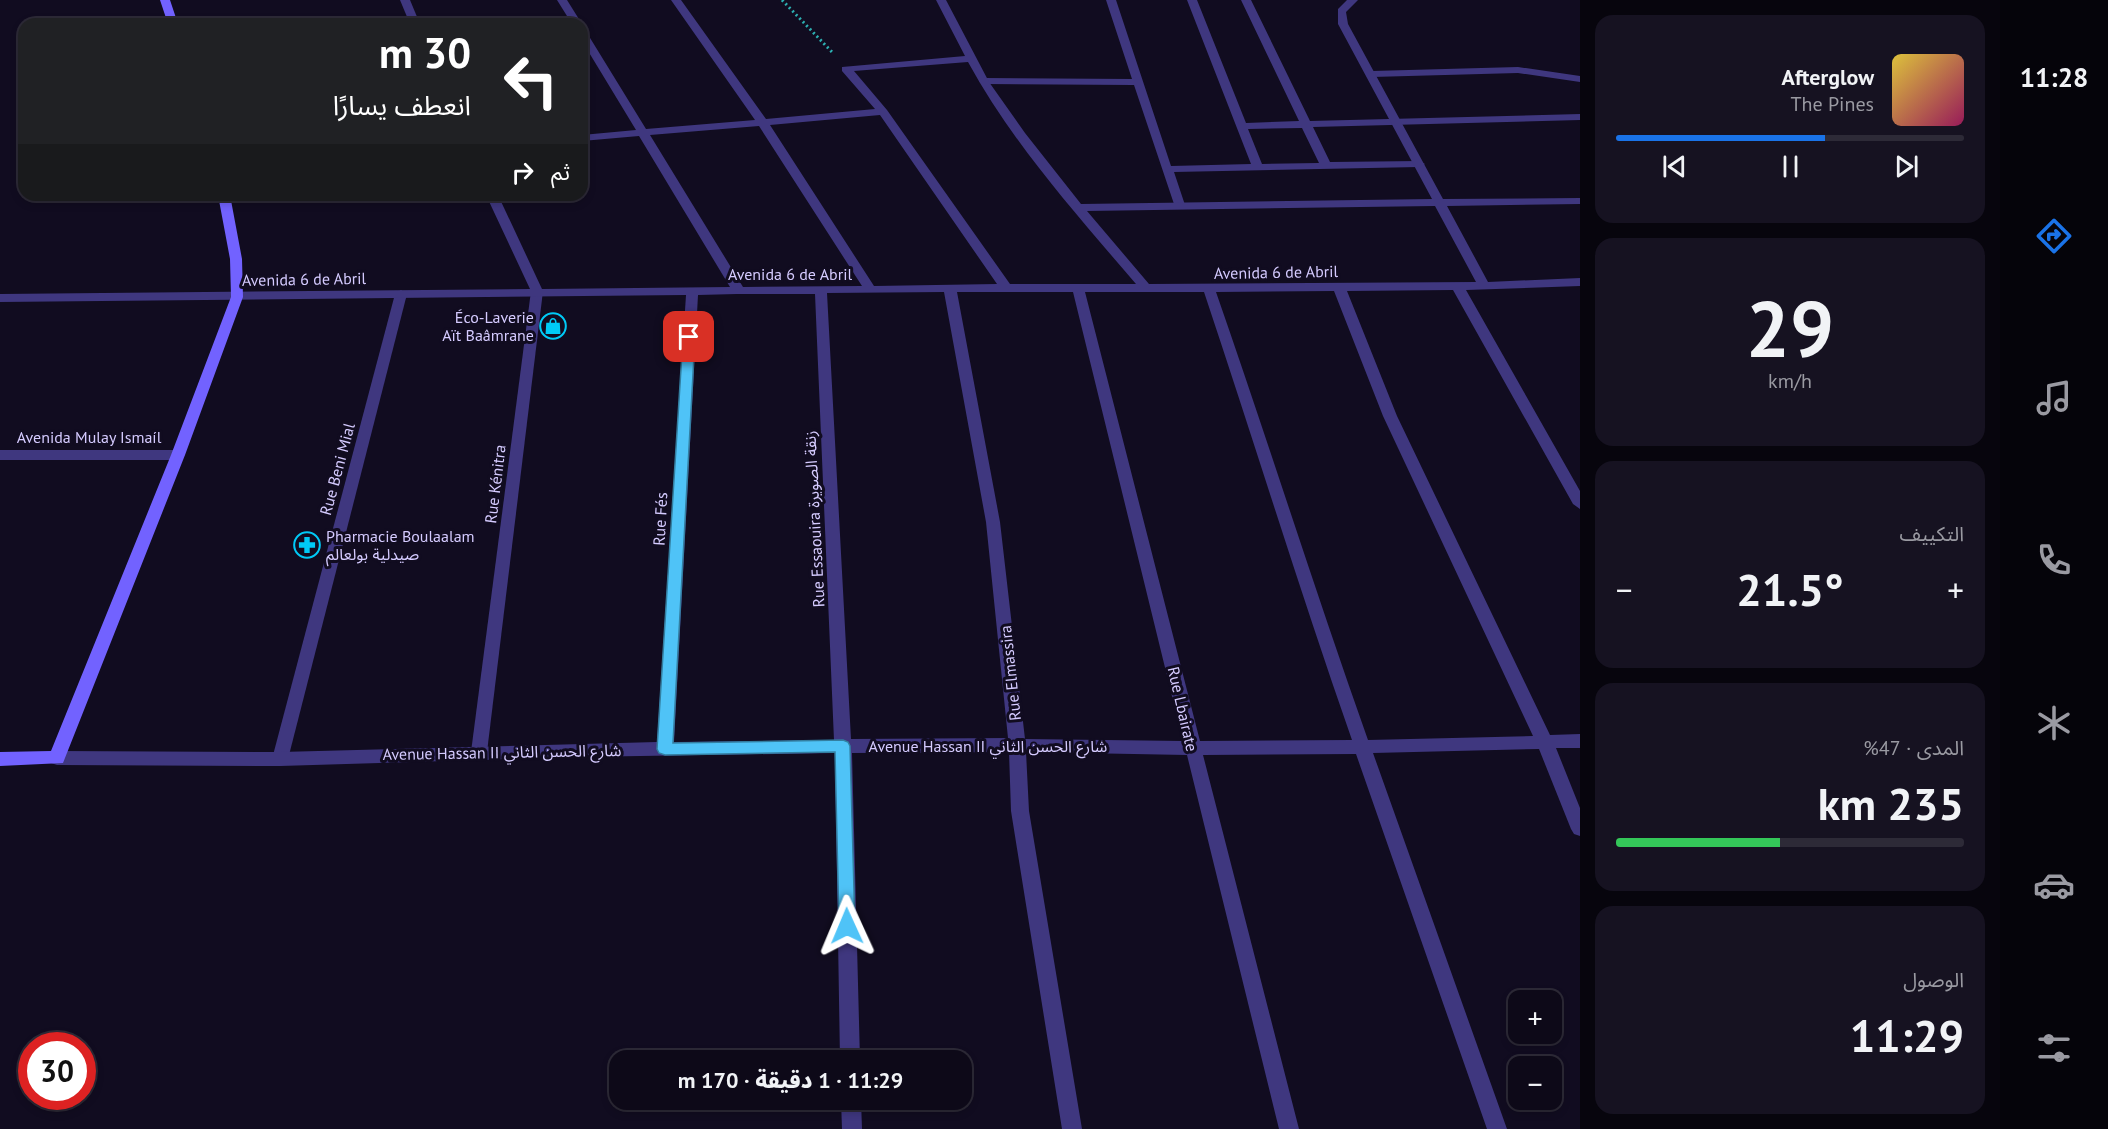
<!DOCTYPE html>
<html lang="ar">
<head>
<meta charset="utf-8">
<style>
	:root { --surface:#0d0918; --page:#161221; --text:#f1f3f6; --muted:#9a9aa2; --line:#2d2a37; --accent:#1a73e8 }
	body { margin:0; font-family:"PT Sans","Noto Sans Arabic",sans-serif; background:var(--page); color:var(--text); direction:rtl; height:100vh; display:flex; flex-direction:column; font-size:22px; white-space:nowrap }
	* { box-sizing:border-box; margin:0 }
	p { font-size:20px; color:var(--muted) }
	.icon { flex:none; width:33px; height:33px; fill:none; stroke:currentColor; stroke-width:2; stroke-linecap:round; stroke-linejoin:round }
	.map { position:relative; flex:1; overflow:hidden; direction:ltr }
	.drawer { display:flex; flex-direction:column; gap:15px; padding:15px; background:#07050d; width:420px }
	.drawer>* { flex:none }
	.banner { position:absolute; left:18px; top:18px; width:570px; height:183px; border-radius:18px; box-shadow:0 3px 9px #0003,0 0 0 2px var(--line); direction:rtl; background:#202124; color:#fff; overflow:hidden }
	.controls { position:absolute; left:1508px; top:990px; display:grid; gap:12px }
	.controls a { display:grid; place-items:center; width:54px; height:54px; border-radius:12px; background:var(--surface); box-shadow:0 3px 9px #0003,0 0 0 2px var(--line); font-size:30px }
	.speed { position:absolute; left:18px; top:1032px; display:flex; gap:12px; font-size:30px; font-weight:700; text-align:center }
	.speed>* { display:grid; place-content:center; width:78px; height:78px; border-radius:50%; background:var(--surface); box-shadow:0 3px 9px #0003,0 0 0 2px var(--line); line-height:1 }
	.speed .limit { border:9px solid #d22; background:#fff; color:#111 }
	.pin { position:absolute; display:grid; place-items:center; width:51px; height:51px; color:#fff; margin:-26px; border-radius:12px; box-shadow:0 3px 9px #0006 }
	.me { position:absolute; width:66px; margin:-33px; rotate:359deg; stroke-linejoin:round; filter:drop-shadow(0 0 4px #0008) }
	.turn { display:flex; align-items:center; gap:21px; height:126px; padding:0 18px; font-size:27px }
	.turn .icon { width:78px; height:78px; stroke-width:2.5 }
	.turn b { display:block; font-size:42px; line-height:51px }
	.then { display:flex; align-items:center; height:57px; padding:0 18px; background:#0003; gap:12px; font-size:22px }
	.big { font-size:45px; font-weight:800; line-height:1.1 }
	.drawer .tile { flex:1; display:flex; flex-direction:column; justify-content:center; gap:9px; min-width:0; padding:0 21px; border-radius:18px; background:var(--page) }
	.drawer .dial { align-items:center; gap:0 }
	.dial b { font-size:78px; line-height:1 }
	.song { display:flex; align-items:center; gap:18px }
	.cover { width:72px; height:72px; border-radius:9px; background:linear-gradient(135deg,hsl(50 70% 55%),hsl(330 70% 35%)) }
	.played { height:6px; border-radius:3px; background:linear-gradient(90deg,var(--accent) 60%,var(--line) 60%) }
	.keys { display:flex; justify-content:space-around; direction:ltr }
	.heat { display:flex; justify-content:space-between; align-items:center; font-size:33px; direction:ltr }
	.charge { height:9px; border-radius:4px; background:linear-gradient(90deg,#34c759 47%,var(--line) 0) }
	.trip { position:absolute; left:609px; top:1050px; width:363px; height:60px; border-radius:18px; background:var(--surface); box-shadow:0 3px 9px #0003,0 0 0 2px var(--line); font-weight:800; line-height:60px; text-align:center; direction:rtl }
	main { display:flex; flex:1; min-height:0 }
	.tabs { display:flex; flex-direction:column; width:108px; justify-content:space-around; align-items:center; background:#05040a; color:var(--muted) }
	.tabs .icon { width:42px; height:42px }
	.tabs .on { color:var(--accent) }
	.tabs b { font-size:27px; color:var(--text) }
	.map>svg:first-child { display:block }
</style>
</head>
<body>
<main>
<nav class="tabs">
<b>11:28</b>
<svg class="icon on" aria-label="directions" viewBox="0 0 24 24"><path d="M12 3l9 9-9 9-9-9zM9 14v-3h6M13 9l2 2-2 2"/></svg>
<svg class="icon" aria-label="music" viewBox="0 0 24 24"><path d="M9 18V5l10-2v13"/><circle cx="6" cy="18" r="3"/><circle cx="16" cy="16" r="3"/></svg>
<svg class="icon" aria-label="phone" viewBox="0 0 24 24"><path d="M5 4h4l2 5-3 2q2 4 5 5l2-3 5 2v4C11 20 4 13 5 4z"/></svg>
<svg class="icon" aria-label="climate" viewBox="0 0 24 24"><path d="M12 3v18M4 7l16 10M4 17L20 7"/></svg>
<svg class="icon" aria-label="car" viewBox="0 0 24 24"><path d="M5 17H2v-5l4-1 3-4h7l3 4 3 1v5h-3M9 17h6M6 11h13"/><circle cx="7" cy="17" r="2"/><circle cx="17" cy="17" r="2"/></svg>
<svg class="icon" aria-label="filters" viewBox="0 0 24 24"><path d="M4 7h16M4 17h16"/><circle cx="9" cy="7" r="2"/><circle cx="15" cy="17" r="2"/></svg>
</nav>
<section class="drawer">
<div class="tile">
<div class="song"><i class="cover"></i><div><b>Afterglow</b><p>The Pines</p></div></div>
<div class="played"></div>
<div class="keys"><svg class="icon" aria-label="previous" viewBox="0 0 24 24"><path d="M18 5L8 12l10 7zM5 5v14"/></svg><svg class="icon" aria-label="pause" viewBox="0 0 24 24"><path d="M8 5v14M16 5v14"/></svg><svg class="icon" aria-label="next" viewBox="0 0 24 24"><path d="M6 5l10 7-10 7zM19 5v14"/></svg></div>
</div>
<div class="tile dial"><b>29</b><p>km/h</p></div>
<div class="tile"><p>التكييف</p>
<div class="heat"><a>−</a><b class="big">21.5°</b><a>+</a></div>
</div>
<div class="tile"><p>المدى · 47%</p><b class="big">235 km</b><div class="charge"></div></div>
<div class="tile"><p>الوصول</p><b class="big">11:29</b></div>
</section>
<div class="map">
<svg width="1580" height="1129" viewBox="0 0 1580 1129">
	<rect width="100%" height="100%" fill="#110c20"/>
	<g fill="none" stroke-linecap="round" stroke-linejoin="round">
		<path stroke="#2dafb1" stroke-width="3" stroke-dasharray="2 3" stroke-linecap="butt" d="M782 0 832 52"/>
		<g fill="#3f377f" fill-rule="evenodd">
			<path d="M1106 0H1116L1171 166 1251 164 1187 0H1197L1246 123 1299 121 1241 0H1251L1310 121 1580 114V120L1313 127 1330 162 1419 161 1425 164 1419 167 1174 172 1185 205 1179 208 1175 207 1134 85 984 84 979 81 984 78 1132 79ZM1302 128 1319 163 1262 164 1248 129Z"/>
			<path d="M1518 67 1580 76V82L1518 73 1372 77 1367 74 1372 71Z"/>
			<path d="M537 287 543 291 487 752 485 757 479 759 473 757 471 752 531 291Z"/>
			<path d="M401 290 407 294 288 759 286 764 280 766 274 764 272 759 395 294Z"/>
		</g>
		<g fill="#3f377f" fill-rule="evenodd">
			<path d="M400 0H410L420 24H410Z"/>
			<path d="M557 0H567L582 24H572Z"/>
			<path d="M671 0H681L766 119 875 109 842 71V67L965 56 936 0H946L989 82 1025 133 1081 204 1432 199 1338 24V9L1347 0H1358L1346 12 1348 24 1443 199 1580 198V204L1447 206 1488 282 1580 278V286L1466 290 1580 491V509L1573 504 1453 290 1347 291 1397 416 1550 735 1580 734V748H1556L1580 808V836L1574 834 1571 829 1539 749 1373 753 1507 1129H1487L1356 754 1203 755 1299 1129H1279L1187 755 1026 752 1029 811 1082 1129H1062L1011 811 1009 752 852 753 860 1060H840L835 753 579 757 280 766 57 765 51 763 49 758 51 753 57 751 280 752 657 742 686 295 0 302V294L530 289 486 195H498L542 289 730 287 639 136 582 141V135L636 130 582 41V30L587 33 646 129 755 120ZM968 62C1013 144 1076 214 1136 284H1010L887 110 854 71ZM880 115 997 284 874 286 770 125ZM759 126 862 286 743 287 650 135ZM1435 206 1476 282 1149 284 1087 211ZM1334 291 1383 416 1533 736 1368 740C1315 591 1268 441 1216 292ZM944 292 986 522 1008 738 851 739 827 293ZM957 292H1073L1183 741 1025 739 1000 522ZM1085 292H1204C1254 441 1300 592 1352 740L1200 741ZM737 294H815L834 740 674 742 698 295Z"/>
			<path d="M0 450H178L185 455 178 460H0Z"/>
			<path d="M841 1100H861L862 1129H842Z"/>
		</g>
		<g fill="#7262ff" fill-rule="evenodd">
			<path d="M160 0H170L178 24H168Z"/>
			<path d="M218 195H230L242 259 243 297 185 455 63 763 0 766V752L51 751 171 455 231 297 230 259Z"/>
		</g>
	</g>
	<path fill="#4fc3f7" stroke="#337fa1" stroke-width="1.5" d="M689 334 695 337 673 743 843 740 848 742 850 746 855 926 853 931 847 933 841 931 839 926 835 752 665 755 659 753 657 749 683 337Z"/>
	<defs>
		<g id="shop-ring" transform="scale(1.35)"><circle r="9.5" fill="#110c20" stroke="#00caf6" stroke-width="1.5"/><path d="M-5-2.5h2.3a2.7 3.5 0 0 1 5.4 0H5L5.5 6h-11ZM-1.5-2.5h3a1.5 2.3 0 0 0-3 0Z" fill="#00caf6"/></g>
		<g id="pharmacy-ring" transform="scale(1.35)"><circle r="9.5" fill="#110c20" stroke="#00caf6" stroke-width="1.5"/><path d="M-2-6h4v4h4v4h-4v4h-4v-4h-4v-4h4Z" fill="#00caf6"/></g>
	</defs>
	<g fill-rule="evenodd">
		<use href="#shop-ring" x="553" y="326"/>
		<use href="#pharmacy-ring" x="307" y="545"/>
	</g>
	<g text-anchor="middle" stroke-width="6" stroke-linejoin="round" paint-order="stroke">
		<g font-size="16" fill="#d5cbff" stroke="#110c20">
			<text transform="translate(1276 272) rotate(-1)" y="6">Avenida 6 de Abril</text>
			<text x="790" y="280">Avenida 6 de Abril</text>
			<text transform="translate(304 279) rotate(-1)" y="6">Avenida 6 de Abril</text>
			<text x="89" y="443">Avenida Mulay Ismaíl</text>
			<text transform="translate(337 469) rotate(-75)" y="6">Rue Beni Mial</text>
			<text transform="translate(495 484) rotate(-83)" y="6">Rue Kénitra</text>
			<text transform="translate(660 519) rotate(-87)" y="6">Rue Fés</text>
			<text transform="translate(814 519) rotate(-93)" y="6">Rue Essaouira زنقة الصويرة</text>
			<text transform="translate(1010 673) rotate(-96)" y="6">Rue Elmassira</text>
			<text transform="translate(1183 709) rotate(77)" y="6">Rue Lbairate</text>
			<text x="988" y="752">Avenue Hassan II شارع الحسن الثاني</text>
			<text transform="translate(502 752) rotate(-1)" y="6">Avenue Hassan II شارع الحسن الثاني</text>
		</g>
		<g font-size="16" fill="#d5cbff" stroke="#110c20" text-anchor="end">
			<text x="534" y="323">Éco-Laverie<tspan x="534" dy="18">Aït Baâmrane</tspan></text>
			<text x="326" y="542" text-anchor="start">Pharmacie Boulaalam<tspan x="326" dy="18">صيدلية بولعالم</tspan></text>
		</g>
	</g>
</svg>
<div class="controls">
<a>+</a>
<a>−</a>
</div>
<div class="speed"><div class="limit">30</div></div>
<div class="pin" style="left:689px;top:337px;background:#d93025"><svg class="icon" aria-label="arrive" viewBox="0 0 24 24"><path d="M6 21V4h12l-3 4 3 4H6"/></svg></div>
<svg class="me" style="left:847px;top:926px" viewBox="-20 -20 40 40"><path d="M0-17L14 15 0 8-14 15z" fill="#4fc3f7" stroke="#fff" stroke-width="4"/></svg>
<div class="trip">11:29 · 1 دقيقة · 170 m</div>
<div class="banner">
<div class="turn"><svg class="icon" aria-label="left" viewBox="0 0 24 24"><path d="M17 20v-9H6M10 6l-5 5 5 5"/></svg><div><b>30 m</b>انعطف يسارًا</div></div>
<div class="then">ثم<svg class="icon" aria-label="right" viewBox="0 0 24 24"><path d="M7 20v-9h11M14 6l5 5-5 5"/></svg></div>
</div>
</div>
</main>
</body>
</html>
